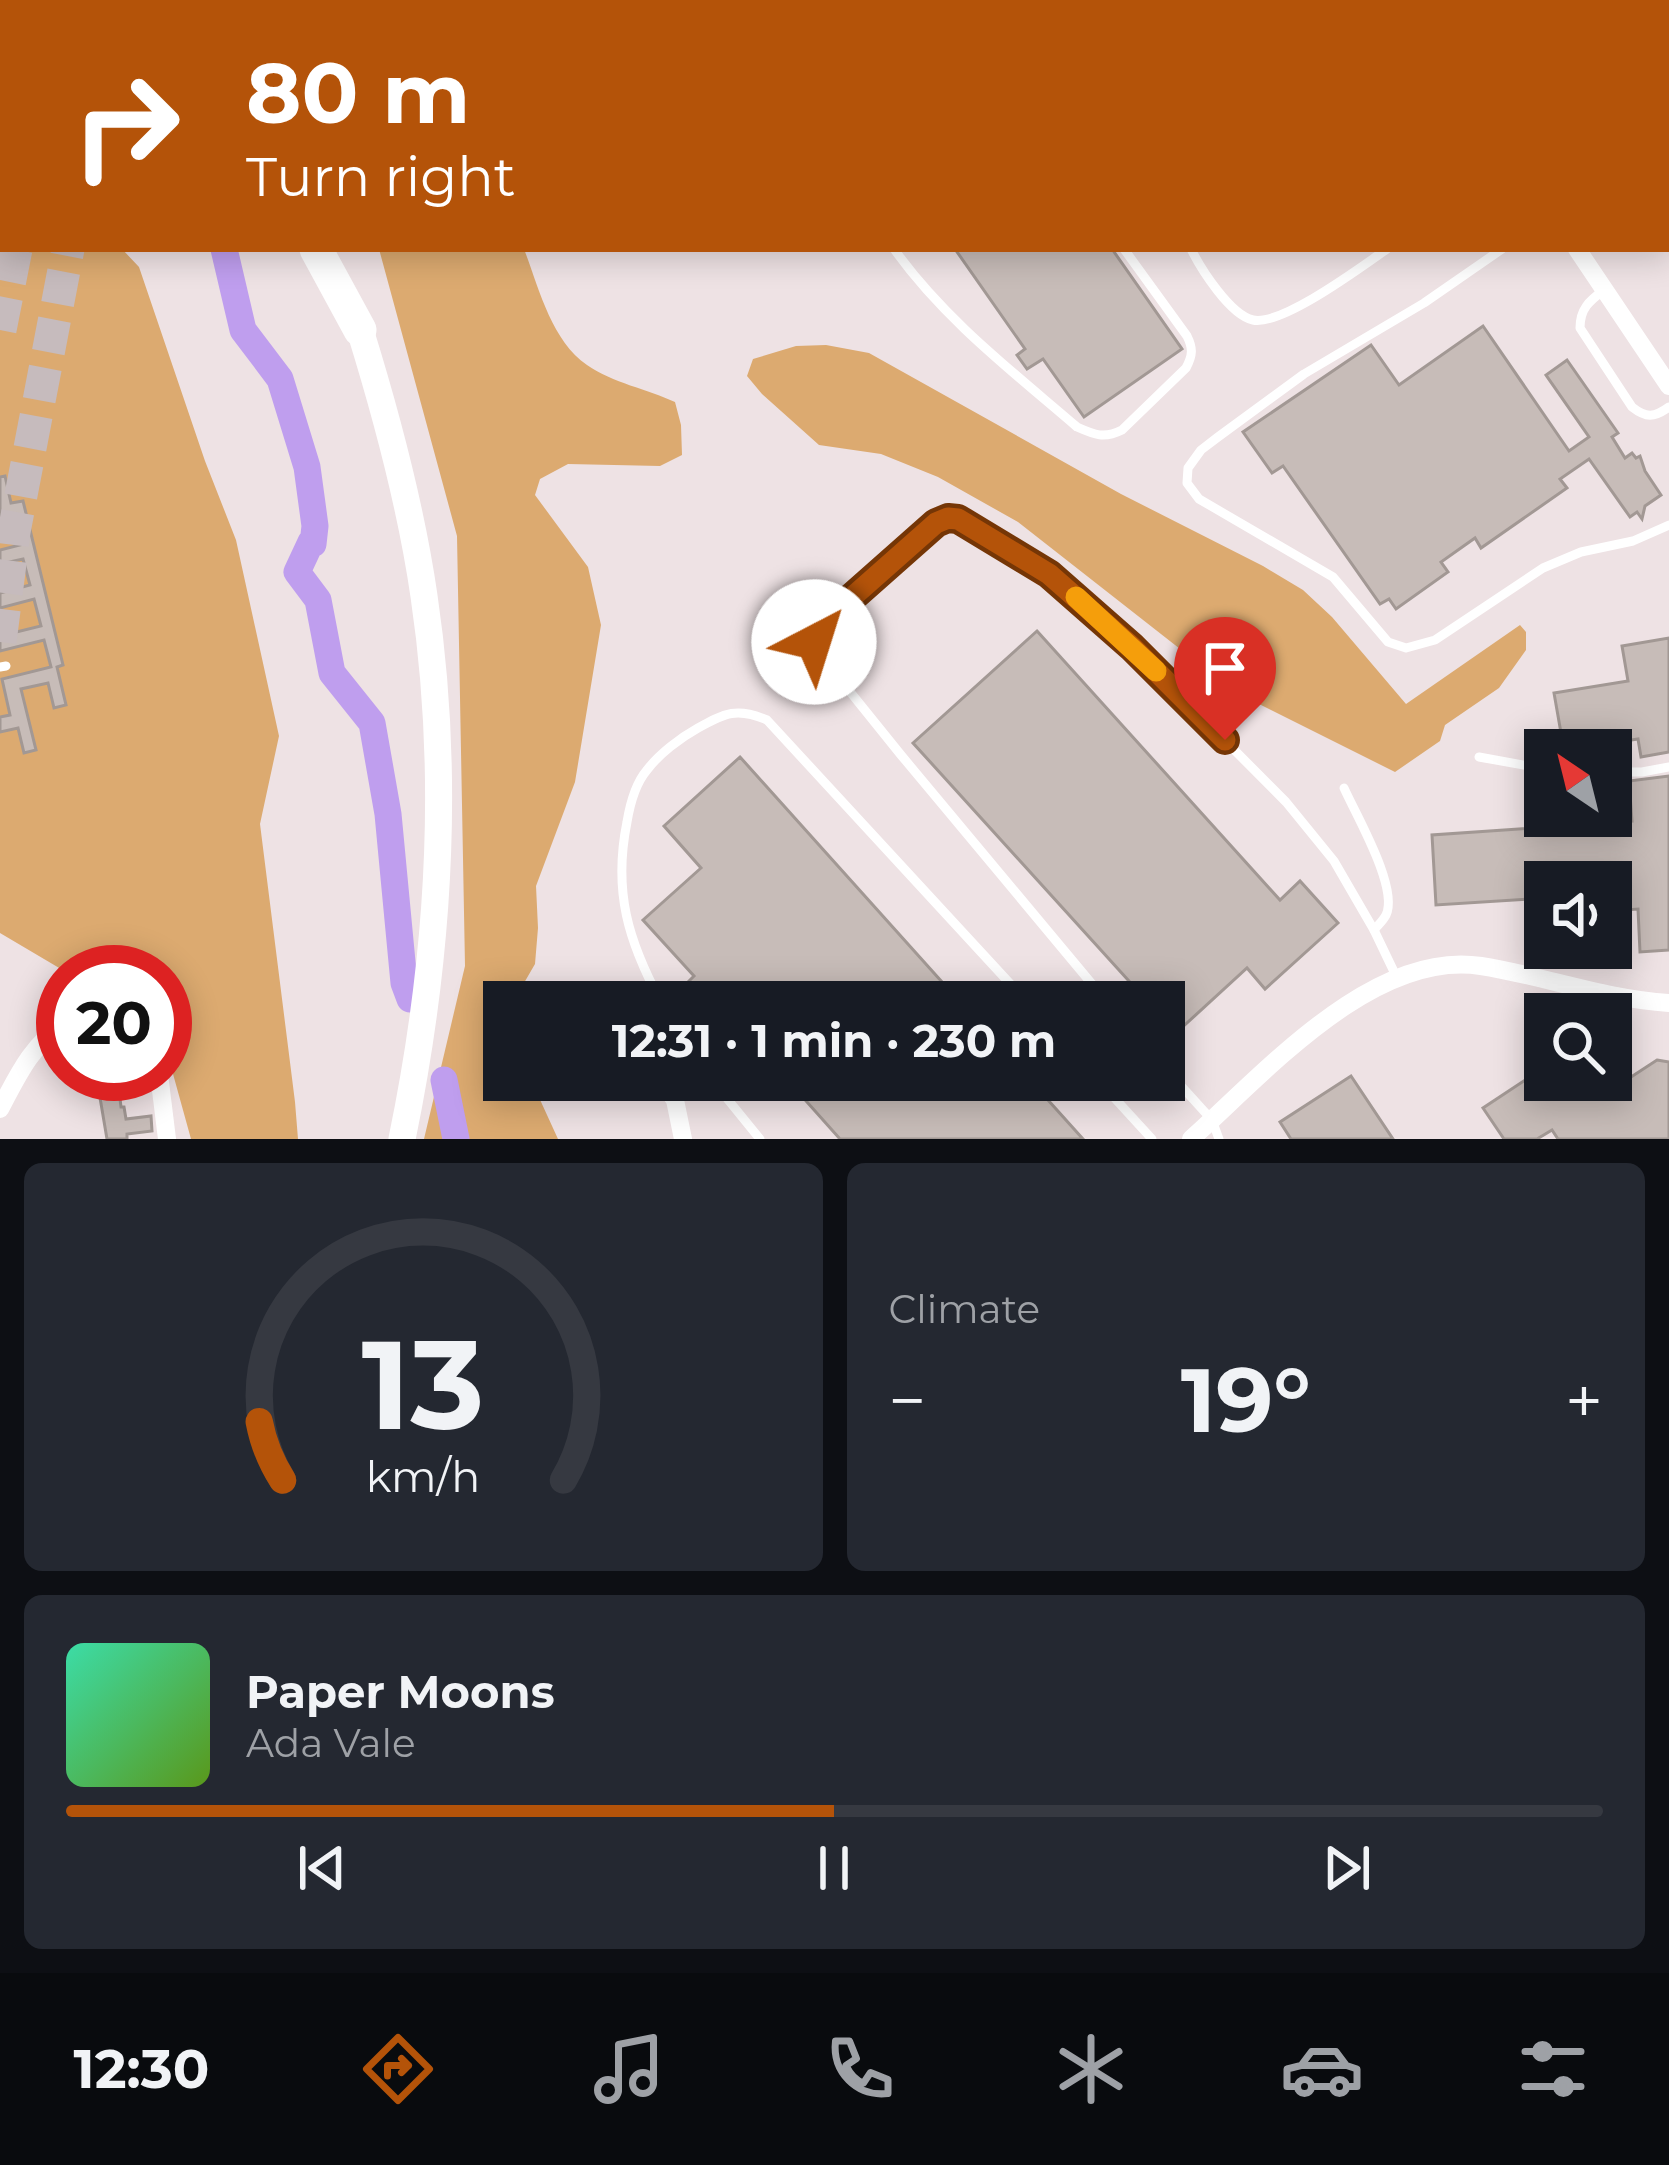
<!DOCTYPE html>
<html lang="en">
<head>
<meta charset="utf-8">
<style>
	:root { --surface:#171b24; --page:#242831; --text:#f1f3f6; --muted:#9ea1a6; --line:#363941; --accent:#b45309 }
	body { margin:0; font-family:Montserrat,sans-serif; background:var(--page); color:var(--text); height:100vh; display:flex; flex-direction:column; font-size:45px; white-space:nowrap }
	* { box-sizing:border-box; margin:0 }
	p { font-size:39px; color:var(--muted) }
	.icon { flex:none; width:66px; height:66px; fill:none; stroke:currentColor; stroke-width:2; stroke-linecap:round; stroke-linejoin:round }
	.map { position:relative; height:1139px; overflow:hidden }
	.sheet { display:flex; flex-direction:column; gap:24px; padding:24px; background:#0d0f14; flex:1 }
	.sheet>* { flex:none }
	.banner { position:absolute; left:0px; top:0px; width:1671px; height:252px; box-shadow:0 6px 30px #0003; background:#b45309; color:#fff; overflow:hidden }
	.needle { width:78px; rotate:325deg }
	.tools { position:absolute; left:1524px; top:729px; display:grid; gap:24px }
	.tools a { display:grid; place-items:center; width:108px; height:108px; border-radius:0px; background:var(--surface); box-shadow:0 6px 30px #0003; font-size:60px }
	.speed { position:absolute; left:36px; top:945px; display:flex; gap:24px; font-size:60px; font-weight:700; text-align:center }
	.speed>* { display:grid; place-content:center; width:156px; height:156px; border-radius:50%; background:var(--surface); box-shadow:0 6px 30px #0003; line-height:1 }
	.speed .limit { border:18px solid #d22; background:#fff; color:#111 }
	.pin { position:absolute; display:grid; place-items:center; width:102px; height:102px; color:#fff; margin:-123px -51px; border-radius:50% 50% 50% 0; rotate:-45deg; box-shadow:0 0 12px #0007 }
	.pin .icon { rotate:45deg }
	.me { position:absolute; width:132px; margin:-66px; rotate:40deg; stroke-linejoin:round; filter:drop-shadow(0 0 9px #0008) }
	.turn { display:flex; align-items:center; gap:42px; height:252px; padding:0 48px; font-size:54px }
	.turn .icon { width:156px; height:156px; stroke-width:2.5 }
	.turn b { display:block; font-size:84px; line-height:102px }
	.big { font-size:90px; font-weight:700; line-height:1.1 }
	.sheet .card { flex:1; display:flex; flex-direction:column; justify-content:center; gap:18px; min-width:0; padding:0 42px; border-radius:18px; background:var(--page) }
	.sheet .dial { align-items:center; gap:0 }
	.dial svg { height:312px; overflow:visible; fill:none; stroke:var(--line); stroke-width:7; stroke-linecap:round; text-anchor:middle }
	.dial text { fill:var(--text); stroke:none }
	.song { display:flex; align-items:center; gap:36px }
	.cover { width:144px; height:144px; border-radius:18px; background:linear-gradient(135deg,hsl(160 70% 55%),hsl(90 70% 35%)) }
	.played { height:12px; border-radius:6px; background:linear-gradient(90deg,var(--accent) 50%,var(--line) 50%) }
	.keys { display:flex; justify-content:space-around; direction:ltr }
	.heat { display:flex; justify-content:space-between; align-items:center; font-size:66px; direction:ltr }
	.sheet .tiles { flex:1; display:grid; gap:24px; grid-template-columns:1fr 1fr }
	.card:last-child { grid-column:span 2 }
	.trip { position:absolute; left:483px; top:981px; width:702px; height:120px; border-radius:0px; background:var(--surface); box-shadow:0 6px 30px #0003; font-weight:700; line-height:120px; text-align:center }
	.menu { display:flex; height:192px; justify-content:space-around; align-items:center; background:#090b0e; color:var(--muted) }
	.menu .icon { width:84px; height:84px }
	.menu .active { color:var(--accent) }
	.menu b { font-size:54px; color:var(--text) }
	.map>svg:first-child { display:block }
</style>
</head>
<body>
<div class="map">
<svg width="1669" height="1139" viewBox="0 0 1669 1139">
	<rect width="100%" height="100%" fill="#eee2e4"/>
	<g fill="#dcaa70">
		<path d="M0 125 3 128V249H122L139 267 205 461 236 540 279 736 260 824 295 1102 298 1139H191L165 1045V972H66L0 933Z"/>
		<path d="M379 249H524C539 288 551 340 587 365 613 383 647 389 675 402L681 425 682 455 660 466 568 464 540 479 535 495 588 567 601 625 575 782 536 886 538 928 535 964 513 1002H504V1080H531L558 1139H424L465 966 457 536Z"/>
		<path d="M826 345 869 353 1121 494 1263 566 1303 590 1332 617 1406 704 1520 625 1526 632V650L1499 688 1445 725 1440 741 1395 772 1235 692 1018 522 938 477 881 454 819 445 762 394 747 376 753 359 796 346Z"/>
	</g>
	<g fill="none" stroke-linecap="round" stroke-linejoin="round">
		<g stroke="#bf9eee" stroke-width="27">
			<path d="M224 249 243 330 280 379 307 467 315 526 313 544 311 542 297 572 318 600 332 673 372 723 388 814 404 983 410 999"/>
			<path d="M444 1080 456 1139"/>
		</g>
	</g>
	<g fill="#c7bcb8" stroke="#a29894" stroke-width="3">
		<path d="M955 249H1112L1182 349 1084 417 1043 359 1027 369 1017 355 1025 349Z"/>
		<path d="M1483 326 1569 451 1589 437 1546 375 1567 360 1618 433 1612 437 1625 458 1632 453 1636 458 1640 456 1645 471 1661 495 1645 506 1642 519 1637 512 1630 517 1589 459 1560 479 1567 488 1481 548 1475 538 1441 562 1448 572 1396 609 1389 599 1380 604 1283 466 1272 473 1243 432 1371 345 1399 385Z"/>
		<path d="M5 476 11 503 23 501 63 665 57 667 66 705 54 708 48 683 21 689 36 750 24 753 18 728 0 732V717L10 715 2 679 51 667 44 640 0 651V636L41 626 34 599 0 608V593L30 585 23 559 0 564V550L20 545 13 518 0 521V477Z"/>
		<path d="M1037 631 1280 900 1300 881 1338 923 1265 989 1247 968 1176 1033 1164 1020V1002H1148L913 743Z"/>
		<path d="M1669 638V752L1641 757 1638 739 1564 750 1554 693 1628 681 1622 646Z"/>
		<path d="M740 757 960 1002H717L710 994 705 998 699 995 688 982 694 976 643 920 701 868 664 826Z"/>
		<path d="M1669 776V950L1640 952 1638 909 1611 911V882H1545V898L1436 905 1432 835 1632 821 1629 781Z"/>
		<path d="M1657 1060 1669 1062V1139H1558L1552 1130 1537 1139H1504L1483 1108 1545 1067V1080H1591L1602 1096Z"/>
		<path d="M96 1074H117L121 1107H124L126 1119 151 1116 152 1131 127 1134V1139H107Z"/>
		<path d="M1351 1076 1393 1139H1291L1280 1122Z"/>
		<path d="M769 1080H1030L1083 1139H840L799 1093 793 1098 789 1093 785 1097Z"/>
	</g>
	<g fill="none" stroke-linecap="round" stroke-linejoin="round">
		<g stroke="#c6bbbd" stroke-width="33" stroke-dasharray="33 16" stroke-linecap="butt">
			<path d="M0 330 16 249"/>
			<path d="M0 642 14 532 68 249"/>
		</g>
		<g stroke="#fff" stroke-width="9">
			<path d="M816 0V3"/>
			<path d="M885 3 889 0"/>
			<path d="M1295 3 1300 0"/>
			<path d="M1668 50 1669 49"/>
			<path d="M894 249C944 319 1012 371 1077 427 1095 435 1104 439 1122 430L1186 368C1193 355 1193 348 1187 336L1124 249"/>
			<path d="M1191 249C1201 269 1230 315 1253 320 1282 326 1361 267 1387 249"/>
			<path d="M1502 249 1424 303 1304 374 1218 437 1201 450 1188 468 1187 483 1199 499 1333 577 1388 642 1406 648 1435 640 1543 568 1581 552 1633 541 1669 525"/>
			<path d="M1604 290C1589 301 1580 309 1580 328L1632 407C1646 418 1654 418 1669 407"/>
			<path d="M0 667 6 666"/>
			<path d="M1479 757 1545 769"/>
			<path d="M1611 772H1642L1669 767"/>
			<path d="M1344 788C1356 815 1399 888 1386 915 1383 921 1378 925 1374 930"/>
			<path d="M661 1002C628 941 613 891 627 822 630 804 635 784 647 770 659 754 680 738 698 728 725 713 737 707 767 720L1027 1002"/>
			<path d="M1107 1002 901 755 818 652C813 639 815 634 823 623L936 523 948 518 958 519 1049 574 1132 647 1286 802 1334 861 1374 930 1397 978"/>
			<path d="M1164 1067 1212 1120 1219 1139"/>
			<path d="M712 1080 760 1139"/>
			<path d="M1098 1080 1152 1139"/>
		</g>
		<g stroke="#fff" stroke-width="18">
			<path d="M1668 139 1669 138"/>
			<path d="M1577 249 1669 386"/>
			<path d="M159 1074 167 1139"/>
			<path d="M661 1080 675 1100 683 1139"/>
			<path d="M0 1109C16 1079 32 1043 63 1026"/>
			<path d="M1191 1139C1264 1074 1373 949 1481 966 1544 976 1605 999 1669 1003"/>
		</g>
		<path stroke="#fff" stroke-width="27" d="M360 330C387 417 411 506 424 596 451 778 439 960 402 1139"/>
		<g stroke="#fff" stroke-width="33">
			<path d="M185 0 187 3"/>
			<path d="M261 0 262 3"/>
			<path d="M63 3 64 0"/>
			<path d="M114 3V0"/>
			<path d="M316 249 360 330"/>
		</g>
	</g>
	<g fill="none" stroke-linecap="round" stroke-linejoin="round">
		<g stroke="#753606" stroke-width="30">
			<path id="route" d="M814 642 815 633 823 623 936 523 948 518 958 519 1049 574 1132 647 1225 740"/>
		</g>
		<use href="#route" stroke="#b45309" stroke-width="21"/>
		<path stroke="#f59e0b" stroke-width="21" d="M1076 597 1156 671"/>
	</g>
</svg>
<div class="tools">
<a><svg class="needle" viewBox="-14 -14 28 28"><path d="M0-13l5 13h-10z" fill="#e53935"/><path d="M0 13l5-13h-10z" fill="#9ea1a6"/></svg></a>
<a><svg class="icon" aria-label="sound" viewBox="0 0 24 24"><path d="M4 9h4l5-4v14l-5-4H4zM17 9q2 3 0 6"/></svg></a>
<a><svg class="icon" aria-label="search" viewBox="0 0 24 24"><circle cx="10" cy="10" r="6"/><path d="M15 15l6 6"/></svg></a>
</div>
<div class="speed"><div class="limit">20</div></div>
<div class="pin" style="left:1225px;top:740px;background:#d93025"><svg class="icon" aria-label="arrive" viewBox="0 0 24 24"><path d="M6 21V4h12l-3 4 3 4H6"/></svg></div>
<svg class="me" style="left:814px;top:642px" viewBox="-20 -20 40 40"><circle r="19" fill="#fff"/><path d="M0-13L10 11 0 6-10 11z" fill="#b45309"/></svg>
<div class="trip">12:31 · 1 min · 230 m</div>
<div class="banner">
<div class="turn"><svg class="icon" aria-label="right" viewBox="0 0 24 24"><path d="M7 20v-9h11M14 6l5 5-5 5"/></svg><div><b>80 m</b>Turn right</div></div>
</div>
</div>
<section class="sheet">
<div class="tiles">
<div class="card dial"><svg viewBox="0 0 100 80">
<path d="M14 69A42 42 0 1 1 86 69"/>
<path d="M14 69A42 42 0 0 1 8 54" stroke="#b45309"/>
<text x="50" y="56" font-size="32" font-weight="700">13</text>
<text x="50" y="72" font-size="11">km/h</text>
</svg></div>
<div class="card"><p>Climate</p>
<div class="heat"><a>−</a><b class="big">19°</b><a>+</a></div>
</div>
<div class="card">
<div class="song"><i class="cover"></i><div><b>Paper Moons</b><p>Ada Vale</p></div></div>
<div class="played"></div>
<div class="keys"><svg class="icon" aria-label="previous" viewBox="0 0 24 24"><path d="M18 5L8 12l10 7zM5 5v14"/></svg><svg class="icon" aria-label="pause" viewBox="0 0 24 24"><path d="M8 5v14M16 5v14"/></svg><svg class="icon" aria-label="next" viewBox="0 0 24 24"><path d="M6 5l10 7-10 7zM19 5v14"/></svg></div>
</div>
</div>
</section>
<nav class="menu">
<b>12:30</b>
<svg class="icon active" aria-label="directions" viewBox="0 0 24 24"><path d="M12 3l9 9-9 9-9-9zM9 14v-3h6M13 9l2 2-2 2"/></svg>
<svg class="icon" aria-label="music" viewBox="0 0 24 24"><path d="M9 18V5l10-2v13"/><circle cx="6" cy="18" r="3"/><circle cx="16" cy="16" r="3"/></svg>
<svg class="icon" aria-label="phone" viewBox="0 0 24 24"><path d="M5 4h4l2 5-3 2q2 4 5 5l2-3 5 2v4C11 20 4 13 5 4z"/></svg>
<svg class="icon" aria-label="climate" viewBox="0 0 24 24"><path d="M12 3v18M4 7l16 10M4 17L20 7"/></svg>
<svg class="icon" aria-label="car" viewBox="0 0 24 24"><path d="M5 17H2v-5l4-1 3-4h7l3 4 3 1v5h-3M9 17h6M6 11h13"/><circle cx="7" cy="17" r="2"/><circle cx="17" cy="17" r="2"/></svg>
<svg class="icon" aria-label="filters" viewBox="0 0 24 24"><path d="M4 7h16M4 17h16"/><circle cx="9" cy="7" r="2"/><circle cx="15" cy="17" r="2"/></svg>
</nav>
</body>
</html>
